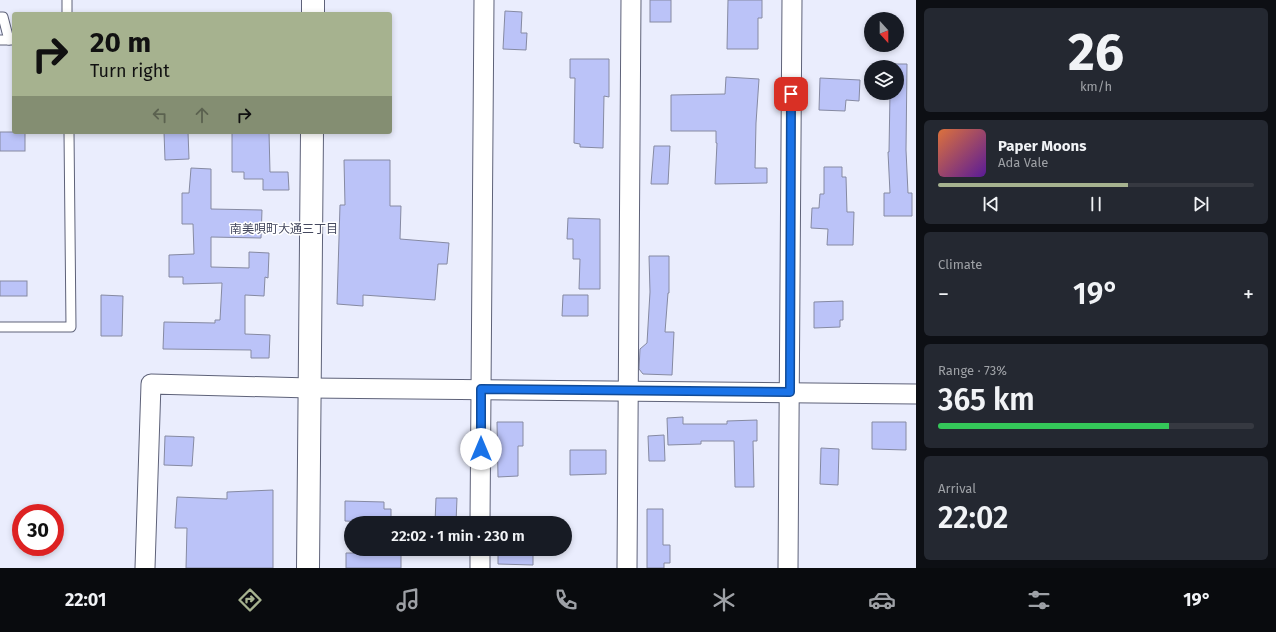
<!DOCTYPE html>
<html lang="en">
<head>
<meta charset="utf-8">
<style>
	:root { --surface:#171b24; --page:#242831; --text:#f1f3f6; --muted:#9ea1a6; --line:#363941; --accent:#a6b28f }
	body { margin:0; font-family:"Fira Sans","Noto Sans JP",sans-serif; background:var(--page); color:var(--text); height:100vh; display:flex; flex-direction:column; font-size:15px; white-space:nowrap }
	* { box-sizing:border-box; margin:0 }
	p { font-size:13px; color:var(--muted) }
	.icon { flex:none; width:22px; height:22px; fill:none; stroke:currentColor; stroke-width:2; stroke-linecap:round; stroke-linejoin:round }
	.map { position:relative; flex:1; overflow:hidden }
	.side { display:flex; flex-direction:column; gap:8px; padding:8px; background:#0d0f14; width:360px }
	.side>* { flex:none }
	.banner { position:absolute; left:12px; top:12px; width:380px; height:122px; border-radius:4px; box-shadow:0 2px 6px #0003; background:#a6b28f; color:#111; overflow:hidden }
	.needle { width:26px; rotate:159deg }
	.fabs { position:absolute; left:864px; top:12px; display:grid; gap:8px }
	.fabs a { display:grid; place-items:center; width:40px; height:40px; border-radius:50%; background:var(--surface); box-shadow:0 2px 6px #0003; font-size:20px }
	.speed { position:absolute; left:12px; top:504px; display:flex; gap:8px; font-size:20px; font-weight:700; text-align:center }
	.speed>* { display:grid; place-content:center; width:52px; height:52px; border-radius:50%; background:var(--surface); box-shadow:0 2px 6px #0003; line-height:1 }
	.speed .limit { border:6px solid #d22; background:#fff; color:#111 }
	.pin { position:absolute; display:grid; place-items:center; width:34px; height:34px; color:#fff; margin:-17px; border-radius:8px; box-shadow:0 2px 6px #0006 }
	.me { position:absolute; width:44px; margin:-22px; rotate:0deg; stroke-linejoin:round; filter:drop-shadow(0 0 3px #0008) }
	.turn { display:flex; align-items:center; gap:14px; height:84px; padding:0 12px; font-size:18px }
	.turn .icon { width:52px; height:52px; stroke-width:2.5 }
	.turn b { display:block; font-size:28px; line-height:34px }
	.lanes { display:flex; align-items:center; height:38px; padding:0 12px; background:#0003; justify-content:center; gap:20px; direction:ltr }
	.lanes .off { opacity:.35 }
	.big { font-size:30px; font-weight:600; line-height:1.1 }
	.side .widget { flex:1; display:flex; flex-direction:column; justify-content:center; gap:6px; min-width:0; padding:0 14px; border-radius:6px; background:var(--page) }
	.side .dial { align-items:center; gap:0 }
	.dial b { font-size:52px; line-height:1 }
	.song { display:flex; align-items:center; gap:12px }
	.cover { width:48px; height:48px; border-radius:6px; background:linear-gradient(135deg,hsl(20 70% 55%),hsl(270 70% 35%)) }
	.played { height:4px; border-radius:2px; background:linear-gradient(90deg,var(--accent) 60%,var(--line) 60%) }
	.keys { display:flex; justify-content:space-around; direction:ltr }
	.heat { display:flex; justify-content:space-between; align-items:center; font-size:22px; direction:ltr }
	.charge { height:6px; border-radius:3px; background:linear-gradient(90deg,#34c759 73%,var(--line) 0) }
	.trip { position:absolute; left:344px; top:516px; width:228px; height:40px; border-radius:20px; background:var(--surface); box-shadow:0 2px 6px #0003; font-weight:600; line-height:40px; text-align:center }
	.menu { display:flex; height:64px; justify-content:space-around; align-items:center; background:#090b0e; color:var(--muted) }
	.menu .icon { width:28px; height:28px }
	.menu .current { color:var(--accent) }
	.menu b { font-size:18px; color:var(--text) }
	main { display:flex; flex:1; min-height:0 }
	.map>svg:first-child { display:block }
</style>
</head>
<body>
<main>
<div class="map">
<svg width="916" height="568" viewBox="0 0 916 568">
	<rect width="100%" height="100%" fill="#eaedfd"/>
	<g fill="#bbc3f8" stroke="#868aa2">
		<rect x="650" y="0" width="21" height="22"/>
		<path d="M728 0H762V18H758V49H727Z"/>
		<path d="M505 11 522 12 521 33H527L526 50 503 49Z"/>
		<path d="M570 59H609V97L604 96 603 148 580 147V144L574 143 575 78H570Z"/>
		<path d="M890 64H907L906 150 908 193H912V216H884V193H890L888 152H889L890 93H897V67H890Z"/>
		<path d="M726 77 759 79 756 123 755 168H767V183L715 184 717 143H716V131H671V95L725 94Z"/>
		<path d="M820 78 860 80 859 101 846 100 845 111 819 110Z"/>
		<rect x="0" y="132" width="25" height="19"/>
		<path d="M164 132H188L189 159 165 160Z"/>
		<path d="M232 132H269L270 172H288L289 190H263V179H244V172H232Z"/>
		<path d="M654 146H670L668 184H651Z"/>
		<path d="M344 160H390V206H401L400 239 449 243 447 264H438L435 300 363 295V306L337 304 340 205H345Z"/>
		<path d="M824 167H842V177H846L847 212H854L853 245H827L828 229 811 228 812 208H819L820 194H824Z"/>
		<path d="M191 168 211 169V209L262 210 261 238 211 237V267L249 268V252L269 253 268 278 265 277 264 296 245 295V334L270 335 269 358H251V350L163 349 164 322 215 323V320H220L222 283 183 284V277H169V255L194 254 193 224H182V193H189Z"/>
		<path d="M568 218 600 219V289H579L580 259H573V239H567Z"/>
		<path d="M649 256H669V293H668L665 332H674L672 375 643 374 639 369 640 349 647 343 650 292Z"/>
		<rect x="0" y="281" width="27" height="15"/>
		<path d="M101 295 123 296 122 336H101Z"/>
		<path d="M563 295H588V316H562Z"/>
		<path d="M843 301V320H840V327L814 328V302Z"/>
		<path d="M683 417V424H727V421L757 420V441H753L754 487H735L734 441H701V444L668 445 667 418Z"/>
		<path d="M497 422H523V446H518V476L498 477Z"/>
		<path d="M872 422H906V450L872 449Z"/>
		<path d="M664 435 665 461H649L648 436Z"/>
		<path d="M165 436 194 437 192 466 164 465Z"/>
		<path d="M821 448 839 449 838 485 820 484Z"/>
		<path d="M570 450H606V474L570 475Z"/>
		<path d="M273 490V568H186L187 528H175L177 497 227 499V492Z"/>
		<path d="M436 498H457L456 523H435Z"/>
		<path d="M345 501 384 502V509H391V523L345 521Z"/>
		<path d="M647 509H663V545H670V563H664V568H647Z"/>
		<path d="M369 549H401V568H346V553H369Z"/>
		<path d="M498 549H533V565L498 564Z"/>
	</g>
	<g fill="none" stroke-linecap="round" stroke-linejoin="round">
		<g stroke="#5e6279" stroke-width="11">
			<g id="lane">
				<path d="M67 0V14"/>
				<path d="M0 17H3L9 40"/>
				<path d="M0 40H14"/>
				<path d="M0 327H71L69 132"/>
			</g>
		</g>
		<g stroke="#5e6279" stroke-width="21">
			<g id="street">
				<path d="M480 523 484 0"/>
				<path d="M145 568 151 384 310 388 916 394"/>
				<path d="M480 568V549"/>
				<path d="M627 568 631 0"/>
				<path d="M788 568 792 0"/>
			</g>
		</g>
		<g stroke="#5e6279" stroke-width="24">
			<g id="secondary">
				<path d="M313 14V0"/>
				<path d="M308 568 312 132"/>
			</g>
		</g>
		<use href="#lane" stroke="#fff" stroke-width="9"/>
		<use href="#street" stroke="#fff" stroke-width="19"/>
		<use href="#secondary" stroke="#fff" stroke-width="22"/>
	</g>
	<g fill="none" stroke-linecap="round" stroke-linejoin="round">
		<g stroke="#114b97" stroke-width="10">
			<path id="route" d="M481 449V389L790 392 791 94"/>
		</g>
		<use href="#route" stroke="#1a73e8" stroke-width="7"/>
	</g>
	<g text-anchor="middle" stroke-width="3" stroke-linejoin="round" paint-order="stroke">
		<g font-size="12" fill="#45495f" stroke="#fff">
			<text x="284" y="233">南美唄町大通三丁目</text>
		</g>
	</g>
</svg>
<div class="fabs">
<a><svg class="needle" viewBox="-14 -14 28 28"><path d="M0-13l5 13h-10z" fill="#e53935"/><path d="M0 13l5-13h-10z" fill="#9ea1a6"/></svg></a>
<a><svg class="icon" aria-label="layers" viewBox="0 0 24 24"><path d="M12 4l9 5-9 5-9-5zM3 14l9 5 9-5"/></svg></a>
</div>
<div class="speed"><div class="limit">30</div></div>
<div class="pin" style="left:791px;top:94px;background:#d93025"><svg class="icon" aria-label="arrive" viewBox="0 0 24 24"><path d="M6 21V4h12l-3 4 3 4H6"/></svg></div>
<svg class="me" style="left:481px;top:449px" viewBox="-20 -20 40 40"><circle r="19" fill="#fff"/><path d="M0-13L10 11 0 6-10 11z" fill="#1a73e8"/></svg>
<div class="trip">22:02 · 1 min · 230 m</div>
<div class="banner">
<div class="turn"><svg class="icon" aria-label="right" viewBox="0 0 24 24"><path d="M7 20v-9h11M14 6l5 5-5 5"/></svg><div><b>20 m</b>Turn right</div></div>
<div class="lanes"><svg class="icon off" aria-label="left" viewBox="0 0 24 24"><path d="M17 20v-9H6M10 6l-5 5 5 5"/></svg><svg class="icon off" aria-label="ahead" viewBox="0 0 24 24"><path d="M12 20V5M6 11l6-6 6 6"/></svg><svg class="icon" aria-label="right" viewBox="0 0 24 24"><path d="M7 20v-9h11M14 6l5 5-5 5"/></svg></div>
</div>
</div>
<section class="side">
<div class="widget dial"><b>26</b><p>km/h</p></div>
<div class="widget">
<div class="song"><i class="cover"></i><div><b>Paper Moons</b><p>Ada Vale</p></div></div>
<div class="played"></div>
<div class="keys"><svg class="icon" aria-label="previous" viewBox="0 0 24 24"><path d="M18 5L8 12l10 7zM5 5v14"/></svg><svg class="icon" aria-label="pause" viewBox="0 0 24 24"><path d="M8 5v14M16 5v14"/></svg><svg class="icon" aria-label="next" viewBox="0 0 24 24"><path d="M6 5l10 7-10 7zM19 5v14"/></svg></div>
</div>
<div class="widget"><p>Climate</p>
<div class="heat"><a>−</a><b class="big">19°</b><a>+</a></div>
</div>
<div class="widget"><p>Range · 73%</p><b class="big">365 km</b><div class="charge"></div></div>
<div class="widget"><p>Arrival</p><b class="big">22:02</b></div>
</section>
</main>
<nav class="menu">
<b>22:01</b>
<svg class="icon current" aria-label="directions" viewBox="0 0 24 24"><path d="M12 3l9 9-9 9-9-9zM9 14v-3h6M13 9l2 2-2 2"/></svg>
<svg class="icon" aria-label="music" viewBox="0 0 24 24"><path d="M9 18V5l10-2v13"/><circle cx="6" cy="18" r="3"/><circle cx="16" cy="16" r="3"/></svg>
<svg class="icon" aria-label="phone" viewBox="0 0 24 24"><path d="M5 4h4l2 5-3 2q2 4 5 5l2-3 5 2v4C11 20 4 13 5 4z"/></svg>
<svg class="icon" aria-label="climate" viewBox="0 0 24 24"><path d="M12 3v18M4 7l16 10M4 17L20 7"/></svg>
<svg class="icon" aria-label="car" viewBox="0 0 24 24"><path d="M5 17H2v-5l4-1 3-4h7l3 4 3 1v5h-3M9 17h6M6 11h13"/><circle cx="7" cy="17" r="2"/><circle cx="17" cy="17" r="2"/></svg>
<svg class="icon" aria-label="filters" viewBox="0 0 24 24"><path d="M4 7h16M4 17h16"/><circle cx="9" cy="7" r="2"/><circle cx="15" cy="17" r="2"/></svg>
<b>19°</b>
</nav>
</body>
</html>
